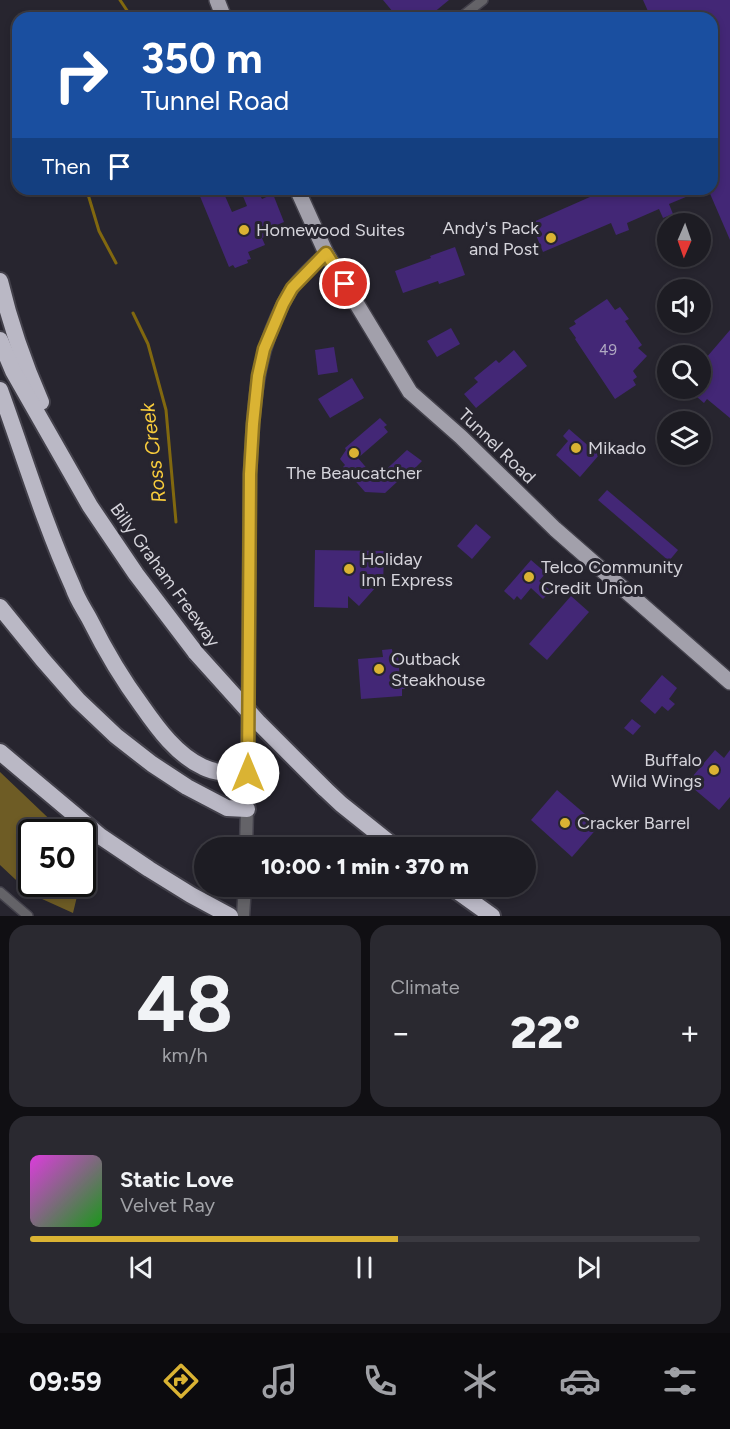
<!DOCTYPE html>
<html lang="en">
<head>
<meta charset="utf-8">
<style>
	:root { --surface:#1d1c23; --page:#2a2930; --text:#f1f3f6; --muted:#a0a1a6; --line:#3b3a41; --accent:#dab333 }
	body { margin:0; font-family:Figtree,sans-serif; background:var(--page); color:var(--text); height:100vh; display:flex; flex-direction:column; font-size:22px; white-space:nowrap }
	* { box-sizing:border-box; margin:0 }
	p { font-size:20px; color:var(--muted) }
	.icon { flex:none; width:33px; height:33px; fill:none; stroke:currentColor; stroke-width:2; stroke-linecap:round; stroke-linejoin:round }
	.map { position:relative; height:916px; overflow:hidden }
	.sheet { display:flex; flex-direction:column; gap:9px; padding:9px; background:#100f13; flex:1 }
	.sheet>* { flex:none }
	.hud { position:absolute; left:12px; top:12px; width:706px; height:183px; border-radius:18px; box-shadow:0 3px 9px #0003,0 0 0 2px var(--line); background:#1a4fa0; color:#fff; overflow:hidden }
	.needle { width:39px; rotate:182deg }
	.buttons { position:absolute; left:657px; top:213px; display:grid; gap:12px }
	.buttons a { display:grid; place-items:center; width:54px; height:54px; border-radius:50%; background:var(--surface); box-shadow:0 3px 9px #0003,0 0 0 2px var(--line); font-size:30px }
	.speed { position:absolute; left:18px; top:819px; display:flex; gap:12px; font-size:30px; font-weight:700; text-align:center }
	.speed>* { display:grid; place-content:center; width:78px; height:78px; border-radius:50%; background:var(--surface); box-shadow:0 3px 9px #0003,0 0 0 2px var(--line); line-height:1 }
	.speed .limit { border:3px solid #111; border-radius:9px; background:#fff; color:#111 }
	.pin { position:absolute; display:grid; place-items:center; width:51px; height:51px; color:#fff; margin:-26px; border:3px solid #fff; border-radius:50%; box-shadow:0 2px 6px #0007 }
	.me { position:absolute; width:66px; margin:-33px; rotate:0deg; stroke-linejoin:round; filter:drop-shadow(0 0 4px #0008) }
	.turn { display:flex; align-items:center; gap:21px; height:126px; padding:0 30px; font-size:27px }
	.turn .icon { width:78px; height:78px; stroke-width:2.5 }
	.turn b { display:block; font-size:42px; line-height:51px }
	.then { display:flex; align-items:center; height:57px; padding:0 30px; background:#0003; gap:12px; font-size:22px }
	.big { font-size:45px; font-weight:800; line-height:1.1 }
	.sheet .card { flex:1; display:flex; flex-direction:column; justify-content:center; gap:9px; min-width:0; padding:0 21px; border-radius:18px; background:var(--page) }
	.sheet .dial { align-items:center; gap:0 }
	.dial b { font-size:78px; line-height:1 }
	.song { display:flex; align-items:center; gap:18px }
	.cover { width:72px; height:72px; border-radius:9px; background:linear-gradient(135deg,hsl(300 70% 55%),hsl(120 70% 35%)) }
	.played { height:6px; border-radius:3px; background:linear-gradient(90deg,var(--accent) 55%,var(--line) 55%) }
	.keys { display:flex; justify-content:space-around; direction:ltr }
	.heat { display:flex; justify-content:space-between; align-items:center; font-size:33px; direction:ltr }
	.sheet .tiles { flex:1; display:grid; gap:9px; grid-template-columns:1fr 1fr }
	.card:last-child { grid-column:span 2 }
	.trip { position:absolute; left:194px; top:837px; width:342px; height:60px; border-radius:30px; background:var(--surface); box-shadow:0 3px 9px #0003,0 0 0 2px var(--line); font-weight:800; line-height:60px; text-align:center }
	.menu { display:flex; height:96px; justify-content:space-around; align-items:center; background:#0c0b0e; color:var(--muted) }
	.menu .icon { width:42px; height:42px }
	.menu .active { color:var(--accent) }
	.menu b { font-size:27px; color:var(--text) }
	.map>svg:first-child { display:block }
</style>
</head>
<body>
<div class="map">
<svg width="730" height="916" viewBox="0 0 730 916">
	<rect width="100%" height="100%" fill="#27252f"/>
	<path fill="#6e5c25" d="M0 772 63 832H32V884H80L73 913 31 894 0 865Z"/>
	<g fill="none" stroke-linecap="round" stroke-linejoin="round">
		<g stroke="#81680f" stroke-width="3">
			<path d="M120 0 128 12 130 18"/>
			<path d="M88 189 87 191 99 231 116 263"/>
			<path d="M133 313 148 344 166 410 176 522"/>
		</g>
	</g>
	<g fill="#432776">
		<path d="M383 0H449L427 18H398Z"/>
		<path d="M643 0H730V240L708 189H712V18H651Z"/>
		<path d="M197 189H222L232 212 247 206 240 189H257L262 199 273 194 284 222 272 227 274 233 262 238 265 245 248 252 251 259 247 260 248 263 235 268 233 265 229 267Z"/>
		<path d="M597 189H705L669 204 673 214 663 218 659 209 627 223 629 230 616 235 611 223 543 252 531 223 599 193Z"/>
		<path d="M455 247 465 275 439 284 438 281 403 293 395 271 431 258 430 256Z"/>
		<path d="M607 299 615 310 620 307 629 319 625 321 642 345 638 348 647 356 633 371 637 377 633 380 636 385 615 399 575 339 576 338 569 328 576 324 574 321Z"/>
		<path d="M451 328 460 344 437 357 427 341Z"/>
		<path d="M730 330V418L707 399 704 403 697 397 704 388 700 385V365Z"/>
		<path d="M334 347 338 372 318 375 315 350Z"/>
		<path d="M514 350 527 366 476 408 464 394 478 382 474 378 496 360 499 363Z"/>
		<path d="M352 378 364 398 330 418 318 399Z"/>
		<path d="M380 418 387 425 384 427 388 432 358 458 376 479 407 450 422 461 412 471 410 470 385 493 365 492 343 467 345 465 340 459 346 450 345 448Z"/>
		<path d="M569 429 599 455 580 477 556 455 568 441 563 436Z"/>
		<path d="M607 490 678 550 669 561 598 500Z"/>
		<path d="M476 524 491 537 472 559 457 546Z"/>
		<path d="M315 550 384 551 383 587H376L359 606 348 596V608L314 607Z"/>
		<path d="M531 560 546 573 539 581 551 591 543 599 531 588 521 600 517 596 514 600 504 591Z"/>
		<path d="M571 596 589 612 547 660 529 644Z"/>
		<path d="M392 649 393 656 398 655 400 680H405V689H402V696L361 699 358 659 383 657 382 650Z"/>
		<path d="M662 675 677 688 669 699 675 704 668 711 662 706 655 714 640 701Z"/>
		<path d="M632 719 641 726 633 735 624 728Z"/>
		<path d="M715 750 724 758 730 750V797L719 810 687 783Z"/>
		<path d="M557 790 599 826 572 857 531 820Z"/>
	</g>
	<g fill="none" stroke-linecap="round" stroke-linejoin="round">
		<g stroke="#43414b" stroke-width="12">
			<g id="minor">
				<path d="M460 18 483 0"/>
				<path d="M0 892 28 916"/>
			</g>
		</g>
		<g stroke="#43414b" stroke-width="15">
			<g id="tertiary">
				<path d="M246 848 247 809"/>
				<path d="M243 916 245 886"/>
			</g>
		</g>
		<g stroke="#43414b" stroke-width="15">
			<path id="secondary" d="M247 809 250 474C253 422 254 368 276 319 281 308 286 296 294 286 303 274 315 264 326 253"/>
		</g>
		<g stroke="#43414b" stroke-width="18">
			<g id="primary">
				<path d="M217 0 224 18"/>
				<path d="M297 189 326 253 410 392 461 437 555 529 730 682"/>
			</g>
		</g>
		<g stroke="#43414b" stroke-width="20">
			<g id="motorway">
				<path d="M0 281C10 323 24 363 41 402"/>
				<path d="M0 340 13 371 90 506 136 574 196 653"/>
				<path d="M0 390C24 456 44 523 73 587 77 599 84 609 90 620 105 650 122 679 142 706 158 729 177 755 203 767 217 774 233 773 248 773"/>
				<path d="M0 607 43 660 78 700 116 736 152 764 187 787 227 808 247 809"/>
				<path d="M0 752 100 836 149 869 191 895 230 916"/>
				<path d="M324 788 341 804 396 848"/>
				<path d="M450 886 492 916"/>
			</g>
		</g>
		<use href="#minor" stroke="#646368" stroke-width="9"/>
		<use href="#tertiary" stroke="#646368" stroke-width="12"/>
		<use href="#secondary" stroke="#87858e" stroke-width="12"/>
		<use href="#primary" stroke="#a2a0ab" stroke-width="15"/>
		<use href="#motorway" stroke="#bab8c5" stroke-width="16"/>
		<g stroke="#43414b" stroke-width="20" stroke-linecap="butt">
			<path id="motorway-bridge" d="M196 653 259 723 324 788"/>
		</g>
		<use href="#motorway-bridge" stroke="#bab8c5" stroke-width="16"/>
	</g>
	<g fill="none" stroke-linecap="round" stroke-linejoin="round">
		<g stroke="#8e7421" stroke-width="15">
			<path id="route" d="M248 773 250 474 253 424 258 376 264 349 283 304 292 288 326 253 345 284"/>
		</g>
		<use href="#route" stroke="#dab333" stroke-width="10"/>
	</g>
	<g fill="#dab333" stroke="#27252f" stroke-width="2">
		<circle cx="244" cy="230" r="6"/>
		<circle cx="551" cy="238" r="6"/>
		<circle cx="576" cy="448" r="6"/>
		<circle cx="354" cy="453" r="6"/>
		<circle cx="349" cy="569" r="6"/>
		<circle cx="529" cy="577" r="6"/>
		<circle cx="379" cy="669" r="6"/>
		<circle cx="714" cy="770" r="6"/>
		<circle cx="565" cy="823" r="6"/>
	</g>
	<g text-anchor="middle" stroke-width="6" stroke-linejoin="round" paint-order="stroke">
		<g font-size="15" fill="#b0a9c2">
			<text x="608" y="355">49</text>
		</g>
		<g font-size="18" fill="#d5d4db" stroke="#27252f" text-anchor="start">
			<text x="539" y="234" text-anchor="end">Andy's Pack<tspan x="539" dy="21">and Post</tspan></text>
			<text x="256" y="236">Homewood Suites</text>
			<text x="588" y="454">Mikado</text>
			<text x="354" y="479" text-anchor="middle">The Beaucatcher</text>
			<text x="361" y="565">Holiday<tspan x="361" dy="21">Inn Express</tspan></text>
			<text x="541" y="573">Telco Community<tspan x="541" dy="21">Credit Union</tspan></text>
			<text x="391" y="665">Outback<tspan x="391" dy="21">Steakhouse</tspan></text>
			<text x="702" y="766" text-anchor="end">Buffalo<tspan x="702" dy="21">Wild Wings</tspan></text>
			<text x="577" y="829">Cracker Barrel</text>
		</g>
		<g font-size="18" fill="#d5d4db" stroke="#27252f">
			<text transform="translate(497 446) rotate(44)" y="6">Tunnel Road</text>
			<text transform="translate(165 575) rotate(54)" y="6">Billy Graham Freeway</text>
		</g>
		<g font-size="20" font-style="italic" fill="#f8cc3c" stroke="#27252f">
			<text transform="translate(153 453) rotate(-97)" y="7">Ross Creek</text>
		</g>
	</g>
</svg>
<div class="buttons">
<a><svg class="needle" viewBox="-14 -14 28 28"><path d="M0-13l5 13h-10z" fill="#e53935"/><path d="M0 13l5-13h-10z" fill="#a0a1a6"/></svg></a>
<a><svg class="icon" aria-label="sound" viewBox="0 0 24 24"><path d="M4 9h4l5-4v14l-5-4H4zM17 9q2 3 0 6"/></svg></a>
<a><svg class="icon" aria-label="search" viewBox="0 0 24 24"><circle cx="10" cy="10" r="6"/><path d="M15 15l6 6"/></svg></a>
<a><svg class="icon" aria-label="layers" viewBox="0 0 24 24"><path d="M12 4l9 5-9 5-9-5zM3 14l9 5 9-5"/></svg></a>
</div>
<div class="speed"><div class="limit">50</div></div>
<div class="pin" style="left:345px;top:284px;background:#d93025"><svg class="icon" aria-label="arrive" viewBox="0 0 24 24"><path d="M6 21V4h12l-3 4 3 4H6"/></svg></div>
<svg class="me" style="left:248px;top:773px" viewBox="-20 -20 40 40"><circle r="19" fill="#fff"/><path d="M0-13L10 11 0 6-10 11z" fill="#dab333"/></svg>
<div class="trip">10:00 · 1 min · 370 m</div>
<div class="hud">
<div class="turn"><svg class="icon" aria-label="right" viewBox="0 0 24 24"><path d="M7 20v-9h11M14 6l5 5-5 5"/></svg><div><b>350 m</b>Tunnel Road</div></div>
<div class="then">Then<svg class="icon" aria-label="arrive" viewBox="0 0 24 24"><path d="M6 21V4h12l-3 4 3 4H6"/></svg></div>
</div>
</div>
<section class="sheet">
<div class="tiles">
<div class="card dial"><b>48</b><p>km/h</p></div>
<div class="card"><p>Climate</p>
<div class="heat"><a>−</a><b class="big">22°</b><a>+</a></div>
</div>
<div class="card">
<div class="song"><i class="cover"></i><div><b>Static Love</b><p>Velvet Ray</p></div></div>
<div class="played"></div>
<div class="keys"><svg class="icon" aria-label="previous" viewBox="0 0 24 24"><path d="M18 5L8 12l10 7zM5 5v14"/></svg><svg class="icon" aria-label="pause" viewBox="0 0 24 24"><path d="M8 5v14M16 5v14"/></svg><svg class="icon" aria-label="next" viewBox="0 0 24 24"><path d="M6 5l10 7-10 7zM19 5v14"/></svg></div>
</div>
</div>
</section>
<nav class="menu">
<b>09:59</b>
<svg class="icon active" aria-label="directions" viewBox="0 0 24 24"><path d="M12 3l9 9-9 9-9-9zM9 14v-3h6M13 9l2 2-2 2"/></svg>
<svg class="icon" aria-label="music" viewBox="0 0 24 24"><path d="M9 18V5l10-2v13"/><circle cx="6" cy="18" r="3"/><circle cx="16" cy="16" r="3"/></svg>
<svg class="icon" aria-label="phone" viewBox="0 0 24 24"><path d="M5 4h4l2 5-3 2q2 4 5 5l2-3 5 2v4C11 20 4 13 5 4z"/></svg>
<svg class="icon" aria-label="climate" viewBox="0 0 24 24"><path d="M12 3v18M4 7l16 10M4 17L20 7"/></svg>
<svg class="icon" aria-label="car" viewBox="0 0 24 24"><path d="M5 17H2v-5l4-1 3-4h7l3 4 3 1v5h-3M9 17h6M6 11h13"/><circle cx="7" cy="17" r="2"/><circle cx="17" cy="17" r="2"/></svg>
<svg class="icon" aria-label="filters" viewBox="0 0 24 24"><path d="M4 7h16M4 17h16"/><circle cx="9" cy="7" r="2"/><circle cx="15" cy="17" r="2"/></svg>
</nav>
</body>
</html>
